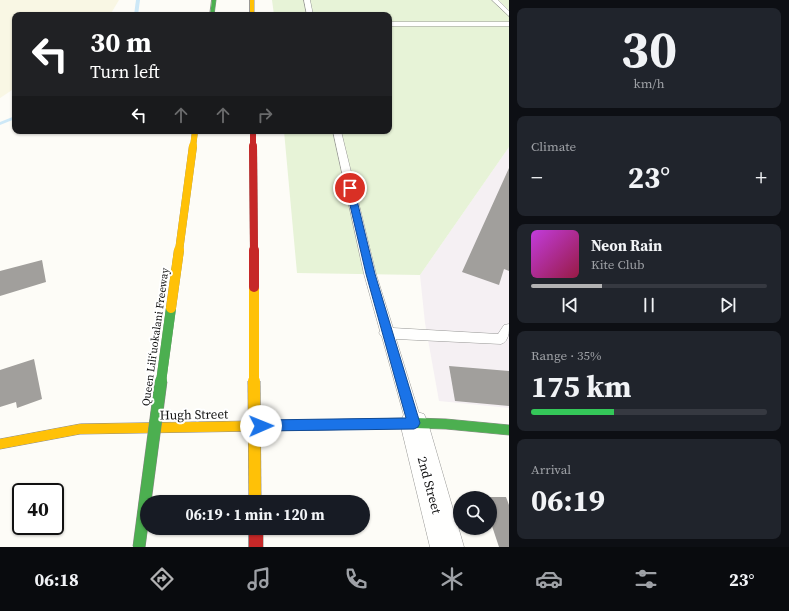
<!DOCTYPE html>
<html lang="en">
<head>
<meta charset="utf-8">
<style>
	:root { --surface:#171b24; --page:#20242c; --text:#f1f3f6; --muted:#9ea1a6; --line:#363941; --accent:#b2b2b3 }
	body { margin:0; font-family:"Source Serif 4",serif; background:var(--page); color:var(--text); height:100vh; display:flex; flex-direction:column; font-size:15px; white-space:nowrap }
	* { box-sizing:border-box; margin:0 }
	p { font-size:13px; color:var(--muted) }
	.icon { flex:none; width:22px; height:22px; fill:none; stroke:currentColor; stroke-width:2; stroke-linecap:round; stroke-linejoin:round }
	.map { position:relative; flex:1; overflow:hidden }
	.sheet { display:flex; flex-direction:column; gap:8px; padding:8px; background:#0d0f14; width:280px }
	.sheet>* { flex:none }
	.banner { position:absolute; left:12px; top:12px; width:380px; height:122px; border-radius:8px; box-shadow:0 1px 3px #0004; background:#202124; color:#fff; overflow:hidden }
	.controls { position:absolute; left:453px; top:491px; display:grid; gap:8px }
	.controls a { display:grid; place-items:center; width:44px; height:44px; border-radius:50%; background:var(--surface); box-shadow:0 1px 3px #0004; font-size:20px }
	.speed { position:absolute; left:12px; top:483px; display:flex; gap:8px; font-size:20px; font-weight:700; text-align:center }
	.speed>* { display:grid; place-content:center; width:52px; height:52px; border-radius:50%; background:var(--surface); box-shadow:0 1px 3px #0004; line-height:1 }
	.speed .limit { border:2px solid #111; border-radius:6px; background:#fff; color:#111 }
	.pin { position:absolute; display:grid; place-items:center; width:34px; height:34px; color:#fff; margin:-17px; border:2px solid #fff; border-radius:50%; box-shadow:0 1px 4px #0007 }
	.me { position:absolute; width:44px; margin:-22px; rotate:89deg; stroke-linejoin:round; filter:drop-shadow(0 0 3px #0008) }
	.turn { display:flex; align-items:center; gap:14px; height:84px; padding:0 12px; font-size:18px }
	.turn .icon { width:52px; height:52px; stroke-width:2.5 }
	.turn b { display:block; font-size:28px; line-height:34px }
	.lanes { display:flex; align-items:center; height:38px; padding:0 12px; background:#0003; justify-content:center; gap:20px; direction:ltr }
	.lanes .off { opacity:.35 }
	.big { font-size:30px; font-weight:700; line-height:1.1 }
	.sheet .tile { flex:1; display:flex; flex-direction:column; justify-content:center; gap:6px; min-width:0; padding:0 14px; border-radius:8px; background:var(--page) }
	.sheet .dial { align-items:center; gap:0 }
	.dial b { font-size:52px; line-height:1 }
	.song { display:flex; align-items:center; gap:12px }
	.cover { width:48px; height:48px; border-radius:6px; background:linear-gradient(135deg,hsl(290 70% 55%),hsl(340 70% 35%)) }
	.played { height:4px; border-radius:2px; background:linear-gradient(90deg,var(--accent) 30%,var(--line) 30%) }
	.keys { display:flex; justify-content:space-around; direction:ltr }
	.heat { display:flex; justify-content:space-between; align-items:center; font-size:22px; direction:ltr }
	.charge { height:6px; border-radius:3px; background:linear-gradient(90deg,#34c759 35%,var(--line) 0) }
	.trip { position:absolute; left:140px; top:495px; width:230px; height:40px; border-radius:20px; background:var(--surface); box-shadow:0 1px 3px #0004; font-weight:700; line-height:40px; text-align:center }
	.menu { display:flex; height:64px; justify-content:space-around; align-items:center; background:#090b0e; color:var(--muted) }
	.menu .icon { width:28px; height:28px }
	.menu .selected { color:var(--accent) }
	.menu b { font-size:18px; color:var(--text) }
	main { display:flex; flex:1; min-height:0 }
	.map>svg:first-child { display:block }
</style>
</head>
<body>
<main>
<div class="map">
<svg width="509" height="547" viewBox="0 0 509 547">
	<rect width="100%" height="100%" fill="#fdfcf7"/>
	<path fill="#f5f0f3" d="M509 147V408L439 401 425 323 420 275Z"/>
	<path fill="#f9f7e4" d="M0 0H119L110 15H15V88L0 98Z"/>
	<path fill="#e7f3d7" d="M272 0H509V147L420 275 297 273 284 131H389V15H274Z"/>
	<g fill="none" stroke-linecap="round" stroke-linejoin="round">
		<g fill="#cde8f7" fill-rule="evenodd">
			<path d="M136 0H140L138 15H134Z"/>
			<path d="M15 116V119L0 125V122Z"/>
		</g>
	</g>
	<g fill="#a19f9c">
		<path d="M509 168V271L504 269 499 285 462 272Z"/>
		<path d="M42 260 46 282 0 296V271Z"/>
		<path d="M34 359 42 399 17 408 16 402 0 407V370Z"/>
		<path d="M449 366 509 371V406L455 401Z"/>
		<path d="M490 497H506L509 505V547H499L490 520Z"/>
	</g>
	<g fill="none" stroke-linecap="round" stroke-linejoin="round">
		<g stroke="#979795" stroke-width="1">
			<g id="lane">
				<path d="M304 0H310L313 15H307Z"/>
				<path d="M492 0H498L509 11V16Z"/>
				<rect x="389" y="22" width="120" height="4"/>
				<path d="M333 131H341L376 274 393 328 498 334 504 325 509 324C509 333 509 341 501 344L396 339 422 423 419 428 414 430 409 428 406 423 382 337 379 333 380 331 364 274Z"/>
			</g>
		</g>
		<g stroke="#979795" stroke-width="1">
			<path id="street" d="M414 411 424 414 428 423 464 547H430L400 423 404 414Z"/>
		</g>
		<g stroke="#8e8d8b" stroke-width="1">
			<g id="fast">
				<path d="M212 0H216L214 15H210Z"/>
				<path d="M414 418 446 419 509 425V435L446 429 414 428 318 430 314 429 312 425 314 421 318 420Z"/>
			</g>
		</g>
		<g stroke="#8e8d8b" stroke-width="1">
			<g id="slow">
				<rect x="250" y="0" width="4" height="15"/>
				<path d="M318 420 322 421 324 425 322 429 318 430 80 434 0 449V439L80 424Z"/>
			</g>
		</g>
		<g stroke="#8e8d8b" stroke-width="1">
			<rect id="jam" x="249" y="528" width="14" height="19"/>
		</g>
		<use href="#lane" fill="#fffffe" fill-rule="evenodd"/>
		<use href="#street" fill="#fffffe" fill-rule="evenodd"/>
		<use href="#fast" fill="#4caf50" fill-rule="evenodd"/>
		<use href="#slow" fill="#ffc107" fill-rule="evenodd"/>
		<use href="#jam" fill="#c62828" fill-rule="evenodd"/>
		<g stroke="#858482" stroke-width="10" stroke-linecap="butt">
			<path id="fast-bridge-far1" d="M161 382 171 308"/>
		</g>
		<g stroke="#858482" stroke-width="13" stroke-linecap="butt">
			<path id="fast-bridge" d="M139 547 161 381"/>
		</g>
		<g stroke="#858482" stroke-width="6" stroke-linecap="butt">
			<path id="slow-bridge-far3" d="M193 147 195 131"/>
		</g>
		<g stroke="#858482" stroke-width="8" stroke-linecap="butt">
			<path id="slow-bridge-far2" d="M179 251 193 146"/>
		</g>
		<g stroke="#858482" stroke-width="10" stroke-linecap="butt">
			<g id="slow-bridge-far1">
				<path d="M254 287V382"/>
				<path d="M171 308 179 250"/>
			</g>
		</g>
		<g stroke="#858482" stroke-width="13" stroke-linecap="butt">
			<path id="slow-bridge" d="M254 381 255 502"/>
		</g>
		<g stroke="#858482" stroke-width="6" stroke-linecap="butt">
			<path id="jam-bridge-far2" d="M253 131V147"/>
		</g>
		<g stroke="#858482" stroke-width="8" stroke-linecap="butt">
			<path id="jam-bridge-far1" d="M253 146 254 251"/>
		</g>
		<g stroke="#858482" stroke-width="10" stroke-linecap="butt">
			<path id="jam-bridge" d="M254 250V287"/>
		</g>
		<use href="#fast-bridge-far1" stroke="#4caf50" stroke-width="10"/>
		<use href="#fast-bridge" stroke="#4caf50" stroke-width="12"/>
		<use href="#slow-bridge-far3" stroke="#ffc107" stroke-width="6"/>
		<use href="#slow-bridge-far2" stroke="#ffc107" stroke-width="8"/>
		<use href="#slow-bridge-far1" stroke="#ffc107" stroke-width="10"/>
		<use href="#slow-bridge" stroke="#ffc107" stroke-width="12"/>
		<use href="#jam-bridge-far2" stroke="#c62828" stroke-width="6"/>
		<use href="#jam-bridge-far1" stroke="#c62828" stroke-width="8"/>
		<use href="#jam-bridge" stroke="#c62828" stroke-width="10"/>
	</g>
	<path fill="#1a73e8" stroke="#114b97" d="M350 186 354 188 375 274 420 423 418 427 414 429 261 431 257 429 256 426 257 422 261 420 406 418 366 274 346 188Z"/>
	<g text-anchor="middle" stroke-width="4" stroke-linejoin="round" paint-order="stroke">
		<g font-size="11" fill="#111" stroke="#fff">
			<text transform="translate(155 337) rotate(-82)" y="4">Queen Liliʻuokalani Freeway</text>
		</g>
		<g font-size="13" fill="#111" stroke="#fff">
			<text transform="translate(194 414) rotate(-1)" y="5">Hugh Street</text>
			<text transform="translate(430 485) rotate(75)" y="5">2nd Street</text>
		</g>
	</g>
</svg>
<div class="controls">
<a><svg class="icon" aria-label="search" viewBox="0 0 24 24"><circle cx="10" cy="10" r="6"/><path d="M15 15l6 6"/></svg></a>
</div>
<div class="speed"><div class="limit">40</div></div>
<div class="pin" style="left:350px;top:188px;background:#d93025"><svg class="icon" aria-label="arrive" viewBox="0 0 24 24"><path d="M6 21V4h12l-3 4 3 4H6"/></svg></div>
<svg class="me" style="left:261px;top:426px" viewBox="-20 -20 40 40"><circle r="19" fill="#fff"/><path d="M0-13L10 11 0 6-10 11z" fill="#1a73e8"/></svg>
<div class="trip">06:19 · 1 min · 120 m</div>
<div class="banner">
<div class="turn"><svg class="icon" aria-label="left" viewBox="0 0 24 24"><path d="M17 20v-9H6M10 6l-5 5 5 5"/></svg><div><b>30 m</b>Turn left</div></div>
<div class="lanes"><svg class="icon" aria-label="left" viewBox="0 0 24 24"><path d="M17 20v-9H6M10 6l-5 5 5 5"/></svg><svg class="icon off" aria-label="ahead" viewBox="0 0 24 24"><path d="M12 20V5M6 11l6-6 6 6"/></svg><svg class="icon off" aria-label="ahead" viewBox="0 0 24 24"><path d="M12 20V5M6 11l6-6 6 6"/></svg><svg class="icon off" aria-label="right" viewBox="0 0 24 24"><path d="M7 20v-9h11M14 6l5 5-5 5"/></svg></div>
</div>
</div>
<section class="sheet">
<div class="tile dial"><b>30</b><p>km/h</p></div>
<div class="tile"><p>Climate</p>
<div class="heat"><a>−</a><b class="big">23°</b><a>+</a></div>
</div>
<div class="tile">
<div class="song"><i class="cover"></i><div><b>Neon Rain</b><p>Kite Club</p></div></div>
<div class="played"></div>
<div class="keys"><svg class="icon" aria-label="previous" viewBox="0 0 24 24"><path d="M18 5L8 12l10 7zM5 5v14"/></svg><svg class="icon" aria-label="pause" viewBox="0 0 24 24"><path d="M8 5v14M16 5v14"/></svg><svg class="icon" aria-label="next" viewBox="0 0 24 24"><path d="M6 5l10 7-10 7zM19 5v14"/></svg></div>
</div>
<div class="tile"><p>Range · 35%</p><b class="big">175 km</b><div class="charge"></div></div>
<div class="tile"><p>Arrival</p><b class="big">06:19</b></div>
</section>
</main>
<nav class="menu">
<b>06:18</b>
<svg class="icon selected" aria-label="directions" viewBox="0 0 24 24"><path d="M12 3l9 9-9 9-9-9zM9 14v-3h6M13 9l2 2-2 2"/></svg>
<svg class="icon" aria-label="music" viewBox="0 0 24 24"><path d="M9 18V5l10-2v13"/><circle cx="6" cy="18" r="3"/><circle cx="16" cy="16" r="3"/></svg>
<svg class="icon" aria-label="phone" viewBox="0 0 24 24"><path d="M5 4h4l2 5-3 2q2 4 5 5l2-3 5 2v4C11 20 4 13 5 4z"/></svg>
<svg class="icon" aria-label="climate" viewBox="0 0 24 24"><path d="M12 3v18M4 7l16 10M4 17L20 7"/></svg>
<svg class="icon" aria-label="car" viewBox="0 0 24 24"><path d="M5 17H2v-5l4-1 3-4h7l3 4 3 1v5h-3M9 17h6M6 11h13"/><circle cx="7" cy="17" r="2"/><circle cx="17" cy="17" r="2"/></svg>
<svg class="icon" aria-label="filters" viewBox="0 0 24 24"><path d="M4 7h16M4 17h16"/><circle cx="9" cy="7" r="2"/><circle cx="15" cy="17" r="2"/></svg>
<b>23°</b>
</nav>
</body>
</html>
